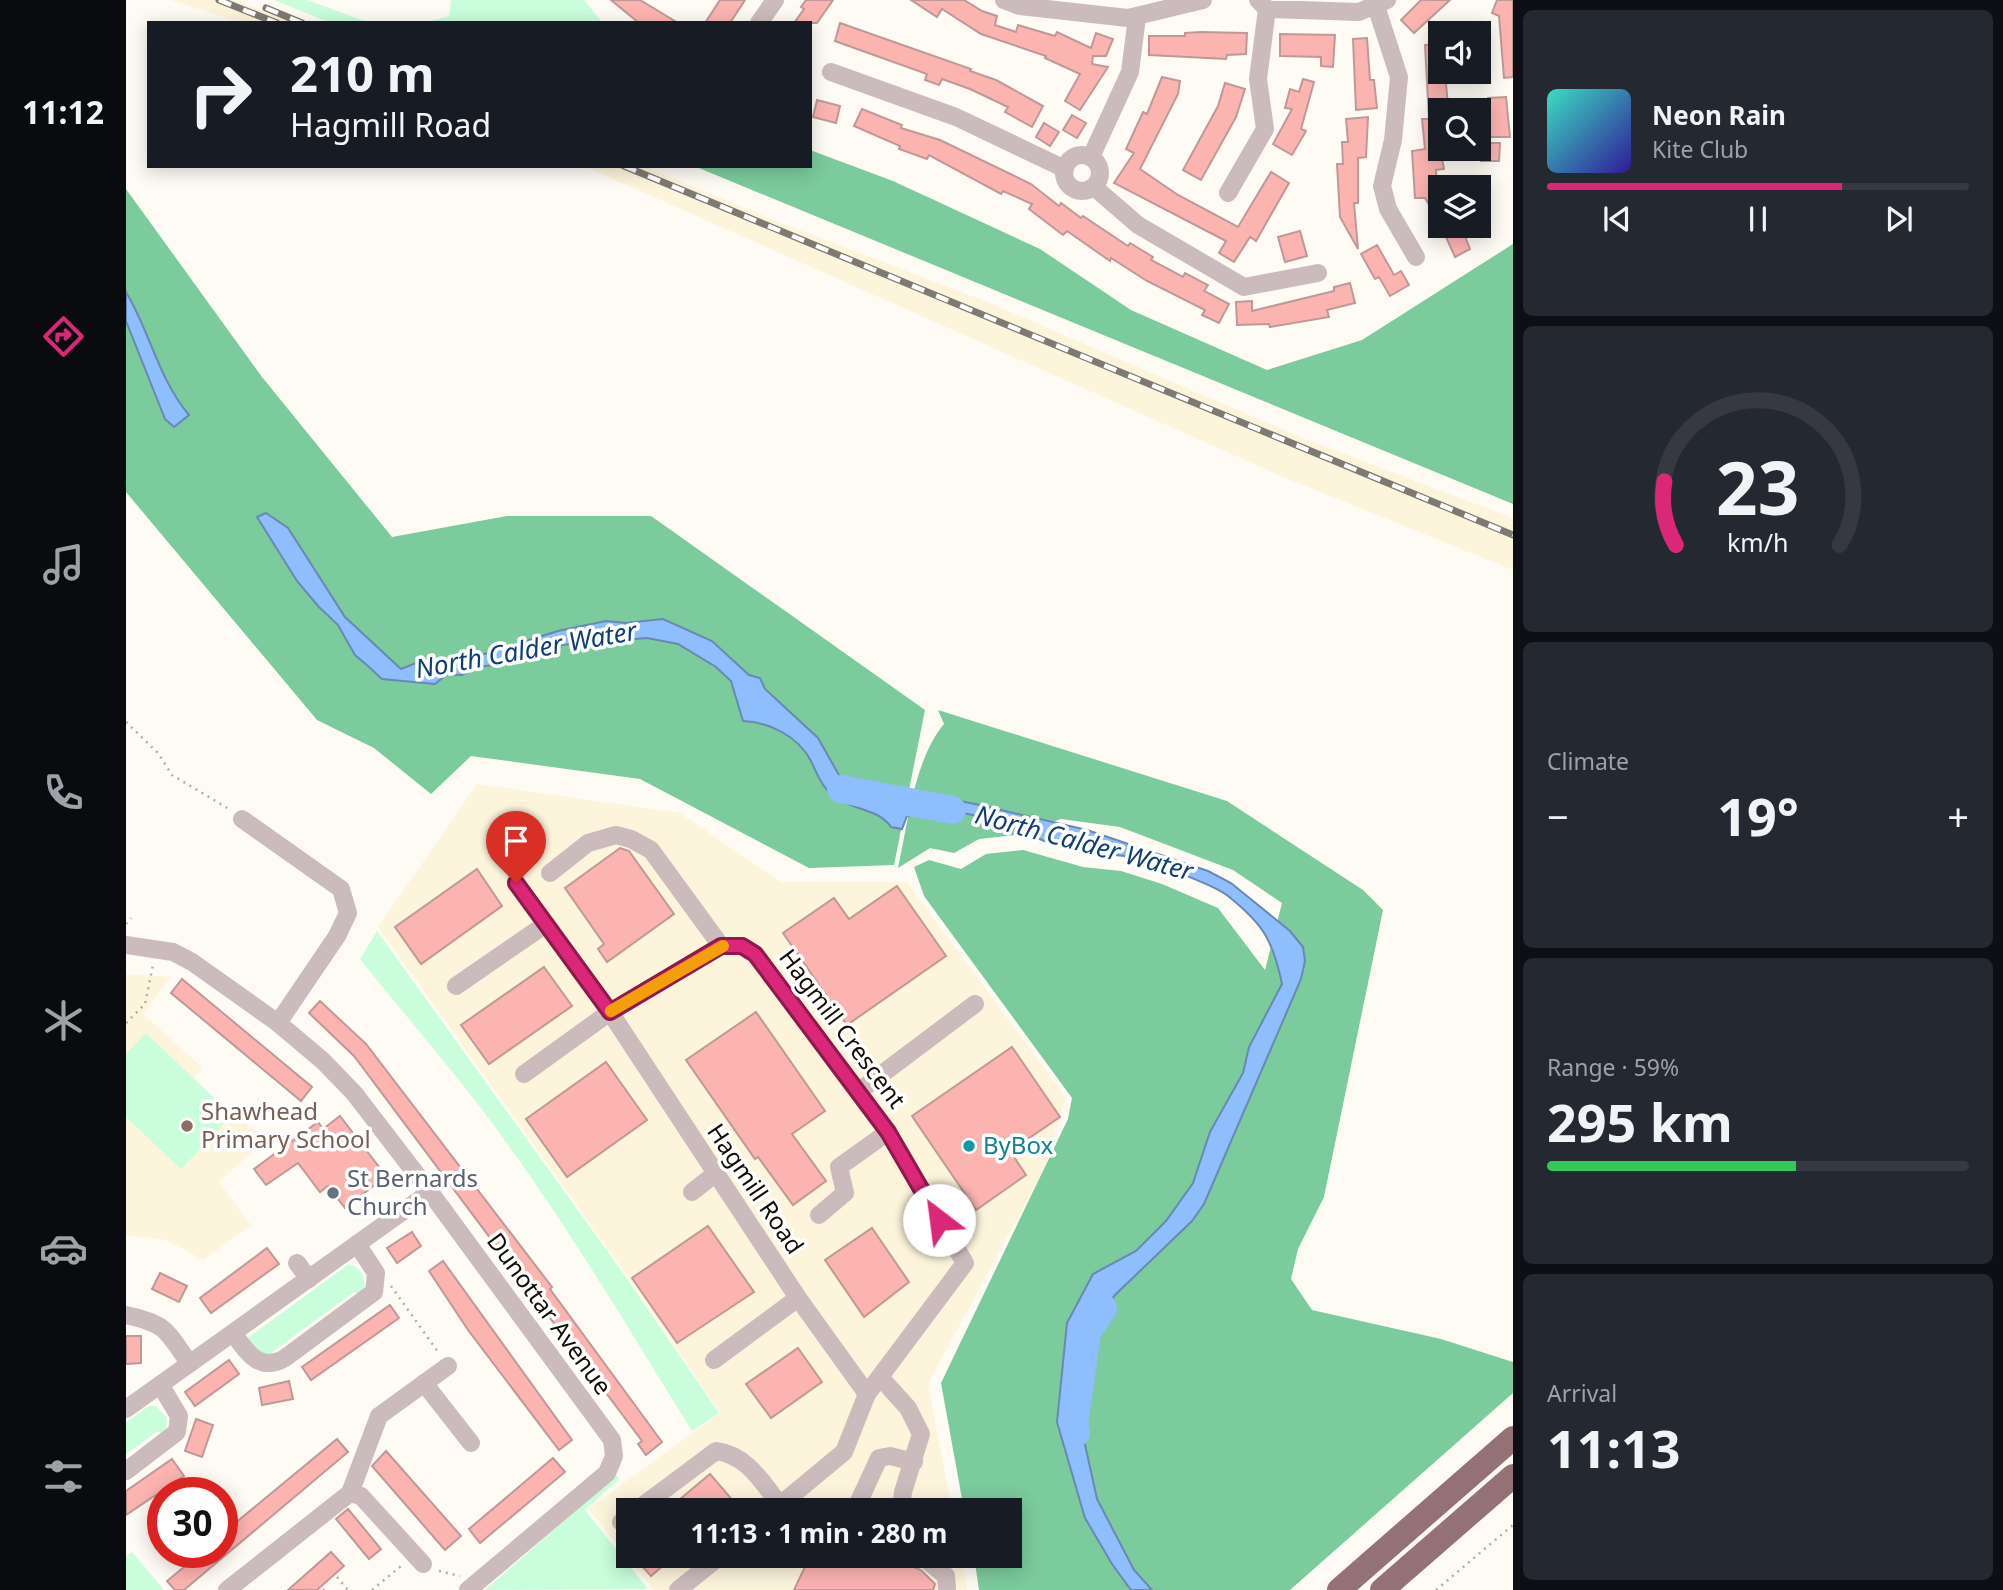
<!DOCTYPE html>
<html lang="en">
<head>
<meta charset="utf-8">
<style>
	:root { --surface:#171b24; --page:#242831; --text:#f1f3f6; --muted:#9ea1a6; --line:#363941; --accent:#db2777 }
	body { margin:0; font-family:"Noto Sans",sans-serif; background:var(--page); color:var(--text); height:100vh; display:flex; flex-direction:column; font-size:26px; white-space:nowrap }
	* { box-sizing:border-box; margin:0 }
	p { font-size:23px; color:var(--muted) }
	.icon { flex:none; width:38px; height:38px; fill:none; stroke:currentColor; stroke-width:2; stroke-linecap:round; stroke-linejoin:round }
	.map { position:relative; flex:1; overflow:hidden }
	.details { display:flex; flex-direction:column; gap:10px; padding:10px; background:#0d0f14; width:490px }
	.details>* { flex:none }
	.banner { position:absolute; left:21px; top:21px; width:665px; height:147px; border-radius:0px; box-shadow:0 4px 18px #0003; background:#171b24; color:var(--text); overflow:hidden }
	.tools { position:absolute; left:1302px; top:21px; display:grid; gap:14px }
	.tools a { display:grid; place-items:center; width:63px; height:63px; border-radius:0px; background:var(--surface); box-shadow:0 4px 18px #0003; font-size:35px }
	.speed { position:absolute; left:21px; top:1477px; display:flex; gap:14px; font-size:35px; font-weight:700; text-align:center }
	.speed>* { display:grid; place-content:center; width:91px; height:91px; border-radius:50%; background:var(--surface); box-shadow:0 4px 18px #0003; line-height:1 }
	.speed .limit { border:10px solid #d22; background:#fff; color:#111 }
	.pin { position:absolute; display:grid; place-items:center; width:60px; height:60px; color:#fff; margin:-72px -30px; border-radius:50% 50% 50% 0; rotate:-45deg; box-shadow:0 0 7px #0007 }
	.pin .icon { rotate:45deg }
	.me { position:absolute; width:77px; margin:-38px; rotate:330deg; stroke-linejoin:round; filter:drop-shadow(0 0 5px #0008) }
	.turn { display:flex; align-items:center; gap:24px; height:147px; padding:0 28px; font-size:32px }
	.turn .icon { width:91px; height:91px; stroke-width:2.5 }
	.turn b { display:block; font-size:49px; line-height:60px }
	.big { font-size:52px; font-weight:700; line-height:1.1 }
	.details .card { flex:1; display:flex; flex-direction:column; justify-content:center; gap:10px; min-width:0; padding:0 24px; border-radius:10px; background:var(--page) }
	.details .dial { align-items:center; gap:0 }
	.dial svg { height:182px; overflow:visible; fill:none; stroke:var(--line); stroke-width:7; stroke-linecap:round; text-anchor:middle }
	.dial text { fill:var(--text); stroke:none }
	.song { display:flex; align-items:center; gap:21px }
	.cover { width:84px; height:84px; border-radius:10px; background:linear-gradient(135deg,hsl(170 70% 55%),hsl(250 70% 35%)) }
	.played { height:7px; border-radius:4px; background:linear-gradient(90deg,var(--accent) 70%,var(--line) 70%) }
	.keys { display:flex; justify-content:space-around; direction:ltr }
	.heat { display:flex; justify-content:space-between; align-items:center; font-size:38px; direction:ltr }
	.charge { height:10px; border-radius:5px; background:linear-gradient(90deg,#34c759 59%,var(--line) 0) }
	.trip { position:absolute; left:490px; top:1498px; width:406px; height:70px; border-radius:0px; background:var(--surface); box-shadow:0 4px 18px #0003; font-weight:700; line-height:70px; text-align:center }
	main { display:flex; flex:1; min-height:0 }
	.menu { display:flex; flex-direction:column; width:126px; justify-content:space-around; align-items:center; background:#090b0e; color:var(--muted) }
	.menu .icon { width:49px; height:49px }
	.menu .on { color:var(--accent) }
	.menu b { font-size:32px; color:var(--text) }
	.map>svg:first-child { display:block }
</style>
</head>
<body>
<main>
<nav class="menu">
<b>11:12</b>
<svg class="icon on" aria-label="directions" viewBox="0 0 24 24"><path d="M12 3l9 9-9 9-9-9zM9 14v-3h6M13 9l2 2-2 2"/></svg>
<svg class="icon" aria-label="music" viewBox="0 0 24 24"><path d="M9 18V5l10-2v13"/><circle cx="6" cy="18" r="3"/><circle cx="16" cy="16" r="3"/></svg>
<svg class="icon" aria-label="phone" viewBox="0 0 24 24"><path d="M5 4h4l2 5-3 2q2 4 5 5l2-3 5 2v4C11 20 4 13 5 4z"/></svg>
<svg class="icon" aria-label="climate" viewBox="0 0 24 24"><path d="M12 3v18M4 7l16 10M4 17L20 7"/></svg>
<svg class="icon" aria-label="car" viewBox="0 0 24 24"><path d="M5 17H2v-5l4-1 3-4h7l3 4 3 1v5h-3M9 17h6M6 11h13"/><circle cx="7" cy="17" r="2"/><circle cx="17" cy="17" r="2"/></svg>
<svg class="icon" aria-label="filters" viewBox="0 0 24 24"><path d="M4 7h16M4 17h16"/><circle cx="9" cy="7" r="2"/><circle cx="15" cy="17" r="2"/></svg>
</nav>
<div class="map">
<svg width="1387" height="1590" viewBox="0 0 1387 1590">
	<rect width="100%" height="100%" fill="#fefbf5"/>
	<g fill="#fdf4dc">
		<path d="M44 0H109L170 23H117Z"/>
		<path d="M458 166H518L648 220 864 303 1177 438 1387 518V570L1157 477Z"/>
		<path d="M351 784 554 813 655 882H781L940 1098 919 1167 802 1384 826 1510H502V1556H835L841 1590H528L462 1509 594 1413 499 1273 252 927Z"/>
		<path d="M0 974 45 977 17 1014 76 1067 65 1083 140 1139 93 1182 125 1225 77 1260 40 1240 0 1235Z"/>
	</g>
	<g fill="#c9fddb">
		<path d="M148 0H181L244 23H205Z"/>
		<path d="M325 0H458L477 23H298L323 16Z"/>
		<path d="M251 931 497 1273 593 1413 566 1431C497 1320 431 1207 351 1103 313 1054 272 1007 234 959Z"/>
		<path d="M20 1033 106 1115 55 1169 0 1117V1054Z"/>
		<path d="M223 1264C238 1269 241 1282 237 1297L228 1292 146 1352 147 1360 137 1361 120 1339Z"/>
		<path d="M23 1406H30L41 1418 40 1436 32 1431 0 1454V1422Z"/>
		<path d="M491 1475 493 1479 459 1510 522 1589 359 1590Z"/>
		<path d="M6 1552 38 1590H0V1556Z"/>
	</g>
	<g fill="#7bcb9c">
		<path d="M684 150 767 181 914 249 1005 310 1141 370 1236 340 1387 244V504L568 166H684Z"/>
		<path d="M0 189 136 377 266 537 381 516H525L799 710 768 865 683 868 514 779 345 756 305 794 248 748 191 720 0 492Z"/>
		<path d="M812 710 1101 801 1237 890 1257 910 1198 1197 1172 1249 1165 1279 1186 1310 1315 1339 1387 1362V1393L1164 1590H853L848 1556H884V1510H838L815 1383 942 1119 946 1098 798 896 788 867 803 860 835 869 860 854 897 850 957 867 995 871 1036 884 1092 908 1139 970 1156 903 1107 870 994 827 935 819 889 835 853 839 828 853 804 848 772 868C782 823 788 760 818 724Z"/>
	</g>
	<g fill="#8ebefe" stroke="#6889b3" stroke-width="2">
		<path d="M0 292C24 332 33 380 63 415L48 427 39 419 0 321Z"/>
		<path d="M140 513 162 528 219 617 275 669 290 663 302 667 355 655 432 631 480 621 500 623 537 619 586 641 623 675 634 678 639 689 692 738 714 777 738 787 763 804 773 808 808 796 849 804 961 830 1082 871 1105 883 1164 931 1177 947 1179 961 1175 979 1078 1204 1066 1221 989 1295 951 1353 954 1422 971 1499 1008 1570 1026 1590H1005L986 1564 959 1518 931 1422 941 1323 967 1274 1010 1251 1040 1221 1067 1183 1084 1132 1117 1073 1123 1047 1156 984C1147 940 1137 924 1102 896 1085 883 1020 860 998 856 977 853 962 856 940 849 892 833 833 797 781 816L776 829 765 827C752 808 726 810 708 797 696 787 691 774 685 761 672 736 643 722 617 721L605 681 590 667 552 644 521 638 436 645 409 653 392 662 352 667 336 675H320L309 684 256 679 242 666 229 655 212 625 192 606 171 581 131 517Z"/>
	</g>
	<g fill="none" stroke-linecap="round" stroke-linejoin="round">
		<g stroke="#8ebefe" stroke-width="28">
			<path d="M715 789 826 810"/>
			<path d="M950 1433 948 1424 961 1333 977 1308"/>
		</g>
	</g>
	<g fill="#fcb4b1" stroke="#be9997" stroke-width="2">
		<path d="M485 0H514L552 23H513Z"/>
		<path d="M594 0H619L604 23H579Z"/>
		<path d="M680 0H707L691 23H668L678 9 675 7Z"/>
		<path d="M785 0H838L856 11 871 16 869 25 890 32 892 25 929 36 931 32 965 48 970 33 987 39 980 56H967L966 64 982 67 954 110 939 101 954 74 919 58 920 56 855 34 816 9 811 17Z"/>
		<path d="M1295 0H1324L1288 33 1275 20Z"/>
		<path d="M1371 0H1387V77L1378 78 1373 16 1366 13Z"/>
		<path d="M714 23 845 69 844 71 870 80 917 106 906 127 879 112 882 107 844 89 816 79 813 85 799 80 801 74 709 41Z"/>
		<path d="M1075 32 1121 33 1120 54 1101 55 1100 59 1023 55V36H1059V33Z"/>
		<path d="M1154 34 1209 35 1207 67 1195 66V57L1154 56Z"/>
		<path d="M1241 38 1244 80H1248L1251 108 1230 110 1227 39Z"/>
		<path d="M1314 44V72H1319L1322 106 1314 107V149L1318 169 1310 170 1313 222 1299 198H1289L1286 151 1299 149 1296 119H1303L1299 45Z"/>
		<path d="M1036 77 1054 81 1052 94 1014 169 1052 195 1112 227 1145 172 1163 183 1130 241 1124 237 1108 262 1093 253 1100 241 988 183 1008 153 1000 149 1017 112 1021 114Z"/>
		<path d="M1177 79 1188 82 1175 129 1180 131 1166 155 1147 144 1166 109 1159 108 1164 89 1173 92Z"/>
		<path d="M1099 83 1119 89 1110 117 1075 180 1057 170 1092 106Z"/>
		<path d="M1380 97 1384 137H1363L1362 98Z"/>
		<path d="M691 100 714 106 710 123 687 117Z"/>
		<path d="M736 109 776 125 775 128 814 140 905 184 933 206 935 203 955 218 957 216 1002 246 1004 243 1027 257 1025 260 1057 277 1059 273 1082 285 1078 291 1103 304 1093 323 1076 315 1079 310 1021 281 985 258 984 261 941 231 937 235 903 209 906 204 877 191 875 194 803 155 801 159 773 149 774 146 728 126Z"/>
		<path d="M946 115 960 123 951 138 937 130Z"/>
		<path d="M1242 117 1240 157 1232 158V203H1228L1232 249 1214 217 1211 164H1217L1216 142H1222L1220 119Z"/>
		<path d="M918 123 933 132 924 146 910 137Z"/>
		<path d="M1355 143H1374L1373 161H1355Z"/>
		<path d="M1315 226H1335L1344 249 1329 257Z"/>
		<path d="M1174 231 1181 256 1159 262 1152 237Z"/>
		<path d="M1251 245 1268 275 1275 271 1283 285 1264 296 1253 277 1249 279 1235 254Z"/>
		<path d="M1224 283 1229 303 1201 310 1203 317 1144 327 1143 324 1111 325 1110 302 1126 301V311L1208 291V287Z"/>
		<path d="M494 848 503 851 548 914 481 962 472 949 478 944 439 888Z"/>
		<path d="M351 869 376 906 295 964 269 927Z"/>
		<path d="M771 886 820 956 721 1025 657 933 708 898 723 919Z"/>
		<path d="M418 967 446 1006 363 1064 335 1025Z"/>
		<path d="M56 979 186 1087 175 1101 45 993Z"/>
		<path d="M194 1001 240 1044 426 1287 424 1289 536 1442 520 1455 512 1444 516 1441 228 1056 183 1013Z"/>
		<path d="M630 1012 699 1111 666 1134 700 1181 667 1205 632 1157 629 1159 560 1060Z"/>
		<path d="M886 1047 934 1117 884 1151 900 1175 850 1210 786 1116Z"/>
		<path d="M480 1062 521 1120 441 1177 400 1119Z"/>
		<path d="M214 1116 260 1176 219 1208 202 1186 194 1192 172 1163 140 1185 128 1169 192 1122 197 1129Z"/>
		<path d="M582 1226 628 1292 551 1343 506 1278Z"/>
		<path d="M746 1228 783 1282 738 1317 699 1260Z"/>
		<path d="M286 1232 295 1246 271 1263 261 1248Z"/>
		<path d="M141 1248 153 1264 85 1313 74 1298Z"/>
		<path d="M317 1261 446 1440 433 1450 342 1330 303 1271Z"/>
		<path d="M34 1273 61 1286 53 1302 26 1289Z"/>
		<path d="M264 1305 273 1318 185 1380 176 1367Z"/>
		<path d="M0 1336H15V1363L0 1364Z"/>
		<path d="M672 1348 696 1382 645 1418 620 1384Z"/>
		<path d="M103 1360 113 1374 69 1406 59 1392Z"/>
		<path d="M163 1381 167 1399 136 1405 133 1388Z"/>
		<path d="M70 1419 87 1425 76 1457 59 1451Z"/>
		<path d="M211 1439 222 1452 58 1590H49L41 1581 76 1552H96V1534Z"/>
		<path d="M260 1451 335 1536 319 1550 246 1466Z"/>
		<path d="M427 1458 439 1472 354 1543 343 1529Z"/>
		<path d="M46 1459 58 1476 0 1515V1491Z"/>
		<path d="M584 1474 609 1503 600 1510H541Z"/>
		<path d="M222 1509 255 1549 243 1559 210 1519Z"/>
		<path d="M205 1552 218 1566 191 1590H162Z"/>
		<path d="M507 1556H548L525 1576Z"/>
		<path d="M684 1556H760L795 1570 809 1584 807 1590H668Z"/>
	</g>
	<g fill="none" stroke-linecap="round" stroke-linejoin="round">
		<g stroke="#b2afa8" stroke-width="2.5" stroke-dasharray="2 5" stroke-linecap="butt">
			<path d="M0 722 32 753 46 775 103 809"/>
			<path d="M0 924 5 918"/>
			<path d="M0 1023 19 1004 27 965"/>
			<path d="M265 1286 312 1352"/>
			<path d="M313 1571 334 1576"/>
			<path d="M211 1577 222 1590"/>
			<path d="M197 1589 198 1590"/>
			<path d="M246 1590 275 1566"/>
			<path d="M1310 1590 1387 1525"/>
		</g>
		<g stroke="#ccbbbc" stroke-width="18">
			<path d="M878 0 894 6 1002 18 1077 0"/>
			<path d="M1132 0 1141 9 1233 12 1261 0"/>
			<path d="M1250 6 1273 77 1267 140 1256 186 1262 209 1290 257"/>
			<path d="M633 23 649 0"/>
			<path d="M705 72 830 117 939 169"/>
			<circle cx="956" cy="173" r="18"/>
			<path d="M965 157 1004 72 1011 17"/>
			<path d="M968 187 1012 225 1118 287 1192 273"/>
			<path d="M1102 193 1139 129 1132 79 1141 9"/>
			<path d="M116 819 215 889 222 913 211 936 152 1023"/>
			<path d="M424 873 462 843 490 835 505 839 525 850 595 946"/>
			<path d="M390 883 484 1012 672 1298 741 1394 718 1452 648 1510"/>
			<path d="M0 945 47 952 66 962 152 1023 197 1061 228 1093 304 1192 486 1440 488 1456 481 1473 342 1590"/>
			<path d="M330 986 420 924"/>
			<path d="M398 1074 484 1012 595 946H616L629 954 762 1132 839 1263 741 1394"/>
			<path d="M732 1092 849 1004"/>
			<path d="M566 1192 589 1174"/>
			<path d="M693 1215 719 1193 713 1167 762 1132"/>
			<path d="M171 1263 183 1279"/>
			<path d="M0 1315C41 1324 40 1330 63 1363"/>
			<path d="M107 1333C121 1352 133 1373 159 1358L248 1292 250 1273 231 1244"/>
			<path d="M588 1360 672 1298"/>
			<path d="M754 1377 782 1408 795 1434 777 1492 775 1510"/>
			<path d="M298 1383 345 1443"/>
			<path d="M0 1409 304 1192"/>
			<path d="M0 1471 51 1432 53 1416 35 1386"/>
			<path d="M224 1493 253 1416 322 1366"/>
			<path d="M511 1510 590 1451C621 1455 636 1482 654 1505"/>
			<path d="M729 1510 753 1458 764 1456 788 1462"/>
			<path d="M495 1522 502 1517"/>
			<path d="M796 1556 820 1576 821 1588"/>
			<path d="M101 1590 224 1493 235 1496 297 1564"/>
			<path d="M552 1590 594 1556"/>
		</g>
		<g stroke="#947174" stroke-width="24">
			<path d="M1213 1590 1387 1438"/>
			<path d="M1256 1590 1387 1476"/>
		</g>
		<g stroke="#7e7a72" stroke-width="7">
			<g id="rail">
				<path d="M93 0 151 23"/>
				<path d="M140 8 176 23"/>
				<path d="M498 166 1387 535"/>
			</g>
		</g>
		<use href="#rail" stroke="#fff" stroke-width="4.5" stroke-dasharray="13" stroke-linecap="butt"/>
	</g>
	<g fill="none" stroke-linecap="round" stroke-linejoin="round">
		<g stroke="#8e194d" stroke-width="18">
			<path id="route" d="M390 883 484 1012 595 946H616L629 954 762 1132 813 1220"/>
		</g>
		<use href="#route" stroke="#db2777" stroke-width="12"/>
		<path stroke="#f59e0b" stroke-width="12" d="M485 1011 597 946"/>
	</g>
	<circle fill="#8d6e63" stroke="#fff" stroke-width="2.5" cx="61" cy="1126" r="7"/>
	<circle fill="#0f9aa8" stroke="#fff" stroke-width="2.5" cx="843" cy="1146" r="7"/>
	<circle fill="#6b7280" stroke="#fff" stroke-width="2.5" cx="207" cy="1193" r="7"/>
	<g text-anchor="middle" stroke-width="7" stroke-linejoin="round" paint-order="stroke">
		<g font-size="24" fill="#100c03" stroke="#fff">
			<text transform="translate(716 1029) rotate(53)" y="8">Hagmill Crescent</text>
			<text transform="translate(629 1189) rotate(56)" y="8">Hagmill Road</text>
			<text transform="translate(423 1314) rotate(54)" y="8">Dunottar Avenue</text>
		</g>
		<g font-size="24" fill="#785e54" stroke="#fff" text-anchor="start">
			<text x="75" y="1120">Shawhead<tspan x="75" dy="28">Primary School</tspan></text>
		</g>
		<g font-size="24" fill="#0d838f" stroke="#fff" text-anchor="start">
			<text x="857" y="1154">ByBox</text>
		</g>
		<g font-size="24" fill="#5b616d" stroke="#fff" text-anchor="start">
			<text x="221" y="1187">St Bernards<tspan x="221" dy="28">Church</tspan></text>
		</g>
		<g font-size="26" font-style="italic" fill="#0f3e76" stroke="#fff">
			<text transform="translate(400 650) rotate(-10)" y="9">North Calder Water</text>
			<text transform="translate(958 843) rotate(15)" y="9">North Calder Water</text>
		</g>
	</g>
</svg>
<div class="tools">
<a><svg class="icon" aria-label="sound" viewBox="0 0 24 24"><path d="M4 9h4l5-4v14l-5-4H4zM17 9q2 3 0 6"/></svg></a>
<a><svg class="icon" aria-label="search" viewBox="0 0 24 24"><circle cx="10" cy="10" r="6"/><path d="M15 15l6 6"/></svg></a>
<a><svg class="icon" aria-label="layers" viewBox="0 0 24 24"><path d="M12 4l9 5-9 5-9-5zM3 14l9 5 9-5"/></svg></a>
</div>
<div class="speed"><div class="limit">30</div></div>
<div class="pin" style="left:390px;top:883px;background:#d93025"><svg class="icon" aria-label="arrive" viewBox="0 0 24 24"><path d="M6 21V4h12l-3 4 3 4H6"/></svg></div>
<svg class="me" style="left:813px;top:1220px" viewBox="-20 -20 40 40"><circle r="19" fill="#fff"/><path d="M0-13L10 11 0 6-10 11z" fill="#db2777"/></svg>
<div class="trip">11:13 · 1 min · 280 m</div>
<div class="banner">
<div class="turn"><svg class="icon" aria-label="right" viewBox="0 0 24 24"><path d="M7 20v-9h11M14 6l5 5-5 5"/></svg><div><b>210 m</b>Hagmill Road</div></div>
</div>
</div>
<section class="details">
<div class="card">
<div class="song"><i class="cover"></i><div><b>Neon Rain</b><p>Kite Club</p></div></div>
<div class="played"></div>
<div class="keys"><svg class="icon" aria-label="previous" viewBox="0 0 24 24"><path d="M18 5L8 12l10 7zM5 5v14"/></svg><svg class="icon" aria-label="pause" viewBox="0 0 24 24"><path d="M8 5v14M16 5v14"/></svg><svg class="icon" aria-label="next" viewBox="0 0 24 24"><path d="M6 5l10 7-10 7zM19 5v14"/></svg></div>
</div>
<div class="card dial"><svg viewBox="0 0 100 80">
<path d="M14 69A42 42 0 1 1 86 69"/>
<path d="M14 69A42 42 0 0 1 9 41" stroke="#db2777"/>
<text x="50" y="56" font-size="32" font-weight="700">23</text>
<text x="50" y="72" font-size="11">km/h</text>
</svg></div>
<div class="card"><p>Climate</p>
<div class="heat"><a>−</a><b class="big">19°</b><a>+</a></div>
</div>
<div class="card"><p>Range · 59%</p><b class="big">295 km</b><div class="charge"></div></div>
<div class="card"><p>Arrival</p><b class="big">11:13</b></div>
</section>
</main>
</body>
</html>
